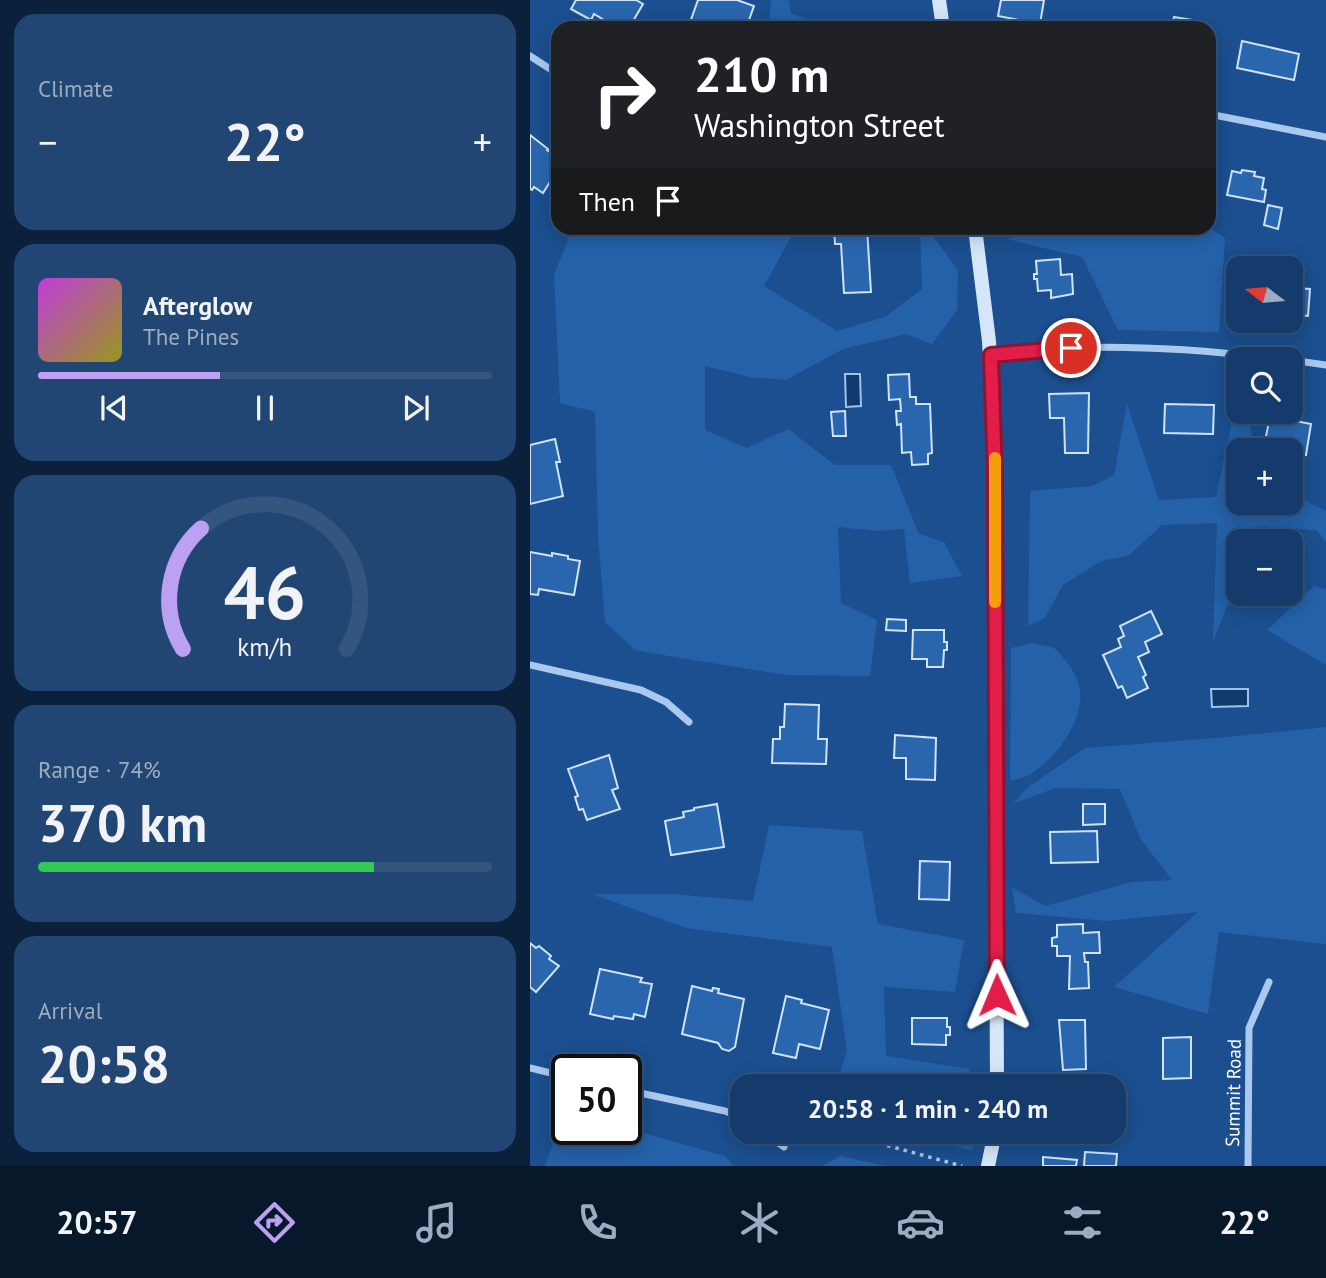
<!DOCTYPE html>
<html lang="en">
<head>
<meta charset="utf-8">
<style>
	:root { --surface:#143b6b; --page:#214673; --text:#f1f3f6; --muted:#9dadc1; --line:#33557e; --accent:#bca0f2 }
	body { margin:0; font-family:"PT Sans",sans-serif; background:var(--page); color:var(--text); height:100vh; display:flex; flex-direction:column; font-size:26px; white-space:nowrap }
	* { box-sizing:border-box; margin:0 }
	p { font-size:23px; color:var(--muted) }
	.icon { flex:none; width:38px; height:38px; fill:none; stroke:currentColor; stroke-width:2; stroke-linecap:round; stroke-linejoin:round }
	.map { position:relative; flex:1; overflow:hidden }
	.details { display:flex; flex-direction:column; gap:14px; padding:14px; background:#0b203b; width:530px }
	.details>* { flex:none }
	.top-card { position:absolute; left:21px; top:21px; width:665px; height:214px; border-radius:21px; box-shadow:0 4px 18px #0003,0 0 0 2px var(--line); background:#202124; color:#fff; overflow:hidden }
	.needle { width:46px; rotate:286deg }
	.fabs { position:absolute; left:696px; top:256px; display:grid; gap:14px }
	.fabs a { display:grid; place-items:center; width:77px; height:77px; border-radius:14px; background:var(--surface); box-shadow:0 4px 18px #0003,0 0 0 2px var(--line); font-size:35px }
	.speed { position:absolute; left:21px; top:1054px; display:flex; gap:14px; font-size:35px; font-weight:700; text-align:center }
	.speed>* { display:grid; place-content:center; width:91px; height:91px; border-radius:50%; background:var(--surface); box-shadow:0 4px 18px #0003,0 0 0 2px var(--line); line-height:1 }
	.speed .limit { border:4px solid #111; border-radius:10px; background:#fff; color:#111 }
	.pin { position:absolute; display:grid; place-items:center; width:60px; height:60px; color:#fff; margin:-30px; border:4px solid #fff; border-radius:50%; box-shadow:0 2px 7px #0007 }
	.me { position:absolute; width:77px; margin:-38px; rotate:359deg; stroke-linejoin:round; filter:drop-shadow(0 0 5px #0008) }
	.turn { display:flex; align-items:center; gap:24px; height:147px; padding:0 28px; font-size:32px }
	.turn .icon { width:91px; height:91px; stroke-width:2.5 }
	.turn b { display:block; font-size:49px; line-height:60px }
	.then { display:flex; align-items:center; height:66px; padding:0 28px; background:#0003; gap:14px; font-size:26px }
	.big { font-size:52px; font-weight:600; line-height:1.1 }
	.details .widget { flex:1; display:flex; flex-direction:column; justify-content:center; gap:10px; min-width:0; padding:0 24px; border-radius:21px; background:var(--page) }
	.details .dial { align-items:center; gap:0 }
	.dial svg { height:182px; overflow:visible; fill:none; stroke:var(--line); stroke-width:7; stroke-linecap:round; text-anchor:middle }
	.dial text { fill:var(--text); stroke:none }
	.song { display:flex; align-items:center; gap:21px }
	.cover { width:84px; height:84px; border-radius:10px; background:linear-gradient(135deg,hsl(290 70% 55%),hsl(60 70% 35%)) }
	.played { height:7px; border-radius:4px; background:linear-gradient(90deg,var(--accent) 40%,var(--line) 40%) }
	.keys { display:flex; justify-content:space-around; direction:ltr }
	.heat { display:flex; justify-content:space-between; align-items:center; font-size:38px; direction:ltr }
	.charge { height:10px; border-radius:5px; background:linear-gradient(90deg,#34c759 74%,var(--line) 0) }
	.trip { position:absolute; left:200px; top:1074px; width:396px; height:70px; border-radius:21px; background:var(--surface); box-shadow:0 4px 18px #0003,0 0 0 2px var(--line); font-weight:600; line-height:70px; text-align:center }
	.menu { display:flex; height:112px; justify-content:space-around; align-items:center; background:#08182b; color:var(--muted) }
	.menu .icon { width:49px; height:49px }
	.menu .current { color:var(--accent) }
	.menu b { font-size:32px; color:var(--text) }
	main { display:flex; flex:1; min-height:0 }
	.map>svg:first-child { display:block }
</style>
</head>
<body>
<main>
<section class="details">
<div class="widget"><p>Climate</p>
<div class="heat"><a>−</a><b class="big">22°</b><a>+</a></div>
</div>
<div class="widget">
<div class="song"><i class="cover"></i><div><b>Afterglow</b><p>The Pines</p></div></div>
<div class="played"></div>
<div class="keys"><svg class="icon" aria-label="previous" viewBox="0 0 24 24"><path d="M18 5L8 12l10 7zM5 5v14"/></svg><svg class="icon" aria-label="pause" viewBox="0 0 24 24"><path d="M8 5v14M16 5v14"/></svg><svg class="icon" aria-label="next" viewBox="0 0 24 24"><path d="M6 5l10 7-10 7zM19 5v14"/></svg></div>
</div>
<div class="widget dial"><svg viewBox="0 0 100 80">
<path d="M14 69A42 42 0 1 1 86 69"/>
<path d="M14 69A42 42 0 0 1 22 16" stroke="#bca0f2"/>
<text x="50" y="56" font-size="32" font-weight="700">46</text>
<text x="50" y="72" font-size="11">km/h</text>
</svg></div>
<div class="widget"><p>Range · 74%</p><b class="big">370 km</b><div class="charge"></div></div>
<div class="widget"><p>Arrival</p><b class="big">20:58</b></div>
</section>
<div class="map">
<svg width="796" height="1166" viewBox="0 0 796 1166">
	<rect width="100%" height="100%" fill="#1b4f8f"/>
	<g fill="#2461a8">
		<path d="M241 0H259L261 14 308 28H239Z"/>
		<path d="M679 227 695 238 689 332 588 330 552 257 477 239 510 228Z"/>
		<path d="M43 228H266L234 286 307 331 355 317 392 289 390 228H397L428 270 427 310 402 344 377 334 313 349 256 380 220 377 175 366V430L217 448 258 429 305 465H361L389 534 414 542 432 576 380 583 374 529 346 531 308 527 311 603 347 620 340 676 256 675 138 656 105 650 75 622 68 536 65 412 30 403 24 275Z"/>
		<path d="M709 388V411H718L724 450H709V502H761V494L796 511V542L786 530 729 526 723 541H709V577L683 641 687 523 632 525 598 556 571 561 533 585 515 618 498 626 500 491 562 486 584 475 597 404 629 500 686 497Z"/>
		<path d="M784 586 796 589V665L737 630Z"/>
		<path d="M502 643 525 648C534 658 546 672 549 685 557 718 527 757 501 774 495 778 487 779 480 781L481 648Z"/>
		<path d="M796 727V944L689 932 678 1014 584 987 668 912 577 921 486 913 482 887 515 906 602 882 642 880 610 838 590 789 525 788 483 804 497 788 555 748 698 737Z"/>
		<path d="M239 825 332 831 348 924 434 940 425 992 354 987 356 1056 440 1069 441 1087H305L317 1052 302 947 156 928 62 894H141L223 901Z"/>
		<path d="M37 1128H96L195 1156 203 1166H15L26 1135Z"/>
		<path d="M373 1132H442L443 1151Z"/>
		<path d="M310 1156 356 1166H292Z"/>
	</g>
	<g fill="#123a6d" stroke="#9cc4f0" stroke-width="2">
		<path d="M315 374H330L331 406 316 407Z"/>
		<path d="M681 689H718V706L682 707Z"/>
	</g>
	<g fill="#2a66ad" stroke="#cfe3fa" stroke-width="2">
		<path d="M46 0H106L113 4 99 28H87L64 14 61 20 41 9Z"/>
		<path d="M168 0H207L224 6 216 28H158Z"/>
		<path d="M471 0H514L510 24 468 16Z"/>
		<path d="M644 17 663 20 662 28H642Z"/>
		<path d="M712 41 769 54 764 80 707 68Z"/>
		<path d="M0 135 18 149 17 150 23 154 21 158 28 163V169L13 193 4 187 2 190 0 189Z"/>
		<path d="M712 170 725 172 724 176 734 178 732 189 736 190 734 202 697 195 702 171 711 173Z"/>
		<path d="M738 205 752 208 748 229 734 225Z"/>
		<path d="M304 228H337L341 292 314 293 311 244H305Z"/>
		<path d="M530 259 531 275 542 274 543 294 521 298V290L508 291 507 279H504V274H507L506 261Z"/>
		<path d="M761 283 766 284 765 288 780 289 778 316 770 315 769 321 761 320Z"/>
		<path d="M379 374 380 397H386V404H400L402 453 398 454V464L382 465 381 452 372 453 371 424 367 425 366 411H371L370 399 359 400 358 375Z"/>
		<path d="M559 393 558 453H535L534 418H520L519 394Z"/>
		<path d="M635 404 684 405 683 434 634 433Z"/>
		<path d="M315 411 316 436H303L301 412Z"/>
		<path d="M740 416 781 424 776 455 761 452V450L734 447Z"/>
		<path d="M25 439 30 462H26L33 496 0 504V445Z"/>
		<path d="M0 552 22 556V553L38 556V559L50 561 44 595 9 589 8 595 0 594Z"/>
		<path d="M621 611 632 634 615 642 619 652 608 657 616 675 613 677 618 688 597 698 592 686 588 688 573 655 591 647 588 639 594 636 590 626Z"/>
		<path d="M357 619 376 620V631L356 630Z"/>
		<path d="M383 630H414V642H417V650H414L413 667H397V659H382Z"/>
		<path d="M255 704 289 705 288 739H297L296 764 242 763 243 739H250V727H254Z"/>
		<path d="M365 735 406 738 405 780 376 779V758H364Z"/>
		<path d="M79 755 88 788 82 790 90 809 57 820 53 809 49 810 45 797 48 796 38 769Z"/>
		<path d="M187 804 194 847 141 855 135 821 154 817 153 812 164 810V808Z"/>
		<path d="M553 804H575V824L553 825Z"/>
		<path d="M567 831 568 862 521 863 520 832Z"/>
		<path d="M390 861 420 862 419 900 389 899Z"/>
		<path d="M553 924V933L569 932 570 953H554L555 962H558L559 988 539 989 540 956H527V946H522V938L527 937V925Z"/>
		<path d="M0 943 6 948 9 946 21 956 19 959 29 966 6 992 0 987Z"/>
		<path d="M70 969 112 978 110 982 122 984 115 1017 104 1014 103 1019 84 1016 83 1019 60 1014Z"/>
		<path d="M162 986 182 991 183 988 189 989 188 993 214 999 205 1047 199 1051 192 1049 188 1043 152 1034Z"/>
		<path d="M256 996 272 1000 271 1003 299 1010 290 1049 269 1044 266 1058 243 1053Z"/>
		<path d="M382 1018H417V1027H420V1035H416V1045L382 1044Z"/>
		<path d="M529 1020H555L556 1069 533 1070Z"/>
		<path d="M661 1037V1078L633 1079V1038Z"/>
		<path d="M555 1152 587 1154 586 1166H554Z"/>
		<path d="M513 1157 547 1160 546 1166H513Z"/>
	</g>
	<g fill="none" stroke-linecap="round" stroke-linejoin="round">
		<g stroke="#a9c9ee" stroke-width="3.5" stroke-dasharray="3.5 5" stroke-linecap="butt">
			<path d="M308 1132 432 1166"/>
			<path d="M265 1142 285 1132"/>
		</g>
		<g stroke="#a9c9ee" stroke-width="7">
			<path d="M0 56 28 74"/>
			<path d="M679 114 796 137"/>
			<path d="M461 355C487 353 515 349 542 348 612 345 684 351 753 359"/>
			<path d="M761 360 796 365"/>
			<path d="M0 665 111 690 136 702 159 722"/>
			<path d="M0 1068 37 1077"/>
			<path d="M96 1090 195 1111 212 1118"/>
			<path d="M233 1132 254 1147"/>
			<path d="M718 1166 719 1028 739 982"/>
		</g>
		<g stroke="#d6e6fa" stroke-width="14">
			<path d="M409 0 413 28"/>
			<path d="M445 228 459 341 464 432 467 1087"/>
			<path d="M458 1166 465 1132"/>
		</g>
	</g>
	<g fill="none" stroke-linecap="round" stroke-linejoin="round">
		<g stroke="#92132f" stroke-width="18">
			<path id="route" d="M467 995 465 475 461 355 541 348"/>
		</g>
		<use href="#route" stroke="#e11d48" stroke-width="12"/>
		<path stroke="#f59e0b" stroke-width="12" d="M465 458V602"/>
	</g>
	<g text-anchor="middle" stroke-width="7" stroke-linejoin="round" paint-order="stroke">
		<g font-size="19" fill="#fff" stroke="#1b4f8f">
			<text transform="translate(703 1093) rotate(-89)" y="7">Summit Road</text>
		</g>
	</g>
</svg>
<div class="fabs">
<a><svg class="needle" viewBox="-14 -14 28 28"><path d="M0-13l5 13h-10z" fill="#e53935"/><path d="M0 13l5-13h-10z" fill="#9dadc1"/></svg></a>
<a><svg class="icon" aria-label="search" viewBox="0 0 24 24"><circle cx="10" cy="10" r="6"/><path d="M15 15l6 6"/></svg></a>
<a>+</a>
<a>−</a>
</div>
<div class="speed"><div class="limit">50</div></div>
<div class="pin" style="left:541px;top:348px;background:#d93025"><svg class="icon" aria-label="arrive" viewBox="0 0 24 24"><path d="M6 21V4h12l-3 4 3 4H6"/></svg></div>
<svg class="me" style="left:467px;top:995px" viewBox="-20 -20 40 40"><path d="M0-17L14 15 0 8-14 15z" fill="#e11d48" stroke="#fff" stroke-width="4"/></svg>
<div class="trip">20:58 · 1 min · 240 m</div>
<div class="top-card">
<div class="turn"><svg class="icon" aria-label="right" viewBox="0 0 24 24"><path d="M7 20v-9h11M14 6l5 5-5 5"/></svg><div><b>210 m</b>Washington Street</div></div>
<div class="then">Then<svg class="icon" aria-label="arrive" viewBox="0 0 24 24"><path d="M6 21V4h12l-3 4 3 4H6"/></svg></div>
</div>
</div>
</main>
<nav class="menu">
<b>20:57</b>
<svg class="icon current" aria-label="directions" viewBox="0 0 24 24"><path d="M12 3l9 9-9 9-9-9zM9 14v-3h6M13 9l2 2-2 2"/></svg>
<svg class="icon" aria-label="music" viewBox="0 0 24 24"><path d="M9 18V5l10-2v13"/><circle cx="6" cy="18" r="3"/><circle cx="16" cy="16" r="3"/></svg>
<svg class="icon" aria-label="phone" viewBox="0 0 24 24"><path d="M5 4h4l2 5-3 2q2 4 5 5l2-3 5 2v4C11 20 4 13 5 4z"/></svg>
<svg class="icon" aria-label="climate" viewBox="0 0 24 24"><path d="M12 3v18M4 7l16 10M4 17L20 7"/></svg>
<svg class="icon" aria-label="car" viewBox="0 0 24 24"><path d="M5 17H2v-5l4-1 3-4h7l3 4 3 1v5h-3M9 17h6M6 11h13"/><circle cx="7" cy="17" r="2"/><circle cx="17" cy="17" r="2"/></svg>
<svg class="icon" aria-label="filters" viewBox="0 0 24 24"><path d="M4 7h16M4 17h16"/><circle cx="9" cy="7" r="2"/><circle cx="15" cy="17" r="2"/></svg>
<b>22°</b>
</nav>
</body>
</html>
